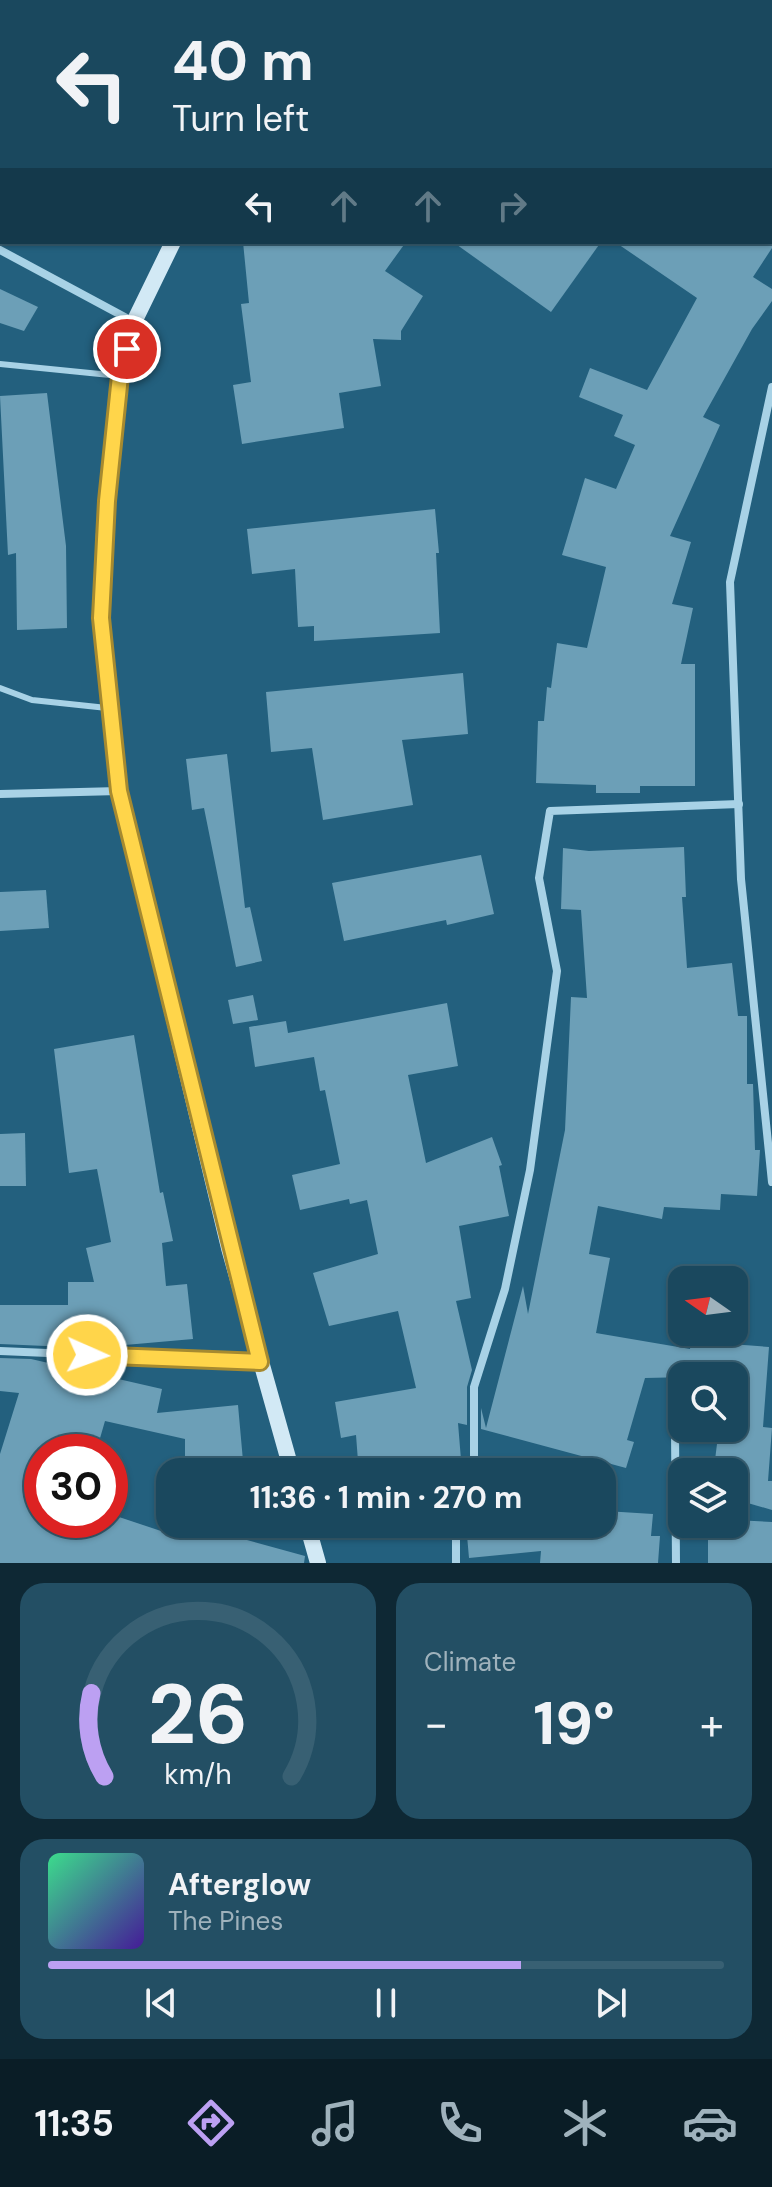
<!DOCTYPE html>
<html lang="en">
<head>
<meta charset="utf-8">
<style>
	:root { --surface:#1a485e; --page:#234f64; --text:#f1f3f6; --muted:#9fb2bc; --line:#386073; --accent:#bca0f2 }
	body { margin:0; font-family:"DM Sans",sans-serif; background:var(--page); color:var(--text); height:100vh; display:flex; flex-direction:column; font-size:30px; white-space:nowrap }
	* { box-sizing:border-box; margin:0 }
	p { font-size:26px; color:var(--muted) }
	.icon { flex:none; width:44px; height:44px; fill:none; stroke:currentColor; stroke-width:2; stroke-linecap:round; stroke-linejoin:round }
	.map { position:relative; height:1563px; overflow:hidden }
	.side { display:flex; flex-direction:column; gap:20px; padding:20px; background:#0e2834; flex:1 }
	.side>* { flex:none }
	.hud { position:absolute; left:0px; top:0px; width:772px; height:244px; box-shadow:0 2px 6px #0004,0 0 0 2px var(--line); background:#1a485e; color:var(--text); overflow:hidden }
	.needle { width:52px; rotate:284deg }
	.controls { position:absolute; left:668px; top:1266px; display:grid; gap:16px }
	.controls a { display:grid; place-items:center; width:80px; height:80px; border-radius:16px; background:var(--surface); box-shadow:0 2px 6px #0004,0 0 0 2px var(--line); font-size:40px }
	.speed { position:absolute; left:24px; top:1434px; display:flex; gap:16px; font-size:40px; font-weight:700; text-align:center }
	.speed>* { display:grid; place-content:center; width:104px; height:104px; border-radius:50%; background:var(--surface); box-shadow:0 2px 6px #0004,0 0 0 2px var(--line); line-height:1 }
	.speed .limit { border:12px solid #d22; background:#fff; color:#111 }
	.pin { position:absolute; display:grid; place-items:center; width:68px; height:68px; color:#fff; margin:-34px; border:4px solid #fff; border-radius:50%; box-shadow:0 2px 8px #0007 }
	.me { position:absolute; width:88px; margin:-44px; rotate:92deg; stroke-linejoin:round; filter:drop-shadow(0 0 6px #0008) }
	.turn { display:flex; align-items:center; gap:28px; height:168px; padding:0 40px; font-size:36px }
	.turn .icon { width:104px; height:104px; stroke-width:2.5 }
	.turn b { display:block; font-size:56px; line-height:68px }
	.lanes { display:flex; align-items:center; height:76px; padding:0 40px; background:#0003; justify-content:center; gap:40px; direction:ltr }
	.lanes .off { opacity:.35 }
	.big { font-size:60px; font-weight:700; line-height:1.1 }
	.side .tile { flex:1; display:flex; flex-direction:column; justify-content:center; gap:12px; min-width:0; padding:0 28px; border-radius:24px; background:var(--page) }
	.side .dial { align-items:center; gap:0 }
	.dial svg { height:208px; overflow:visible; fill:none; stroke:var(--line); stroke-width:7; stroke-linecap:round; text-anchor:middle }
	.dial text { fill:var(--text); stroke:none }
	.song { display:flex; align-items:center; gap:24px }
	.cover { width:96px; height:96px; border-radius:12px; background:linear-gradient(135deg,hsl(150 70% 55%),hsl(260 70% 35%)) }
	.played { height:8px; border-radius:4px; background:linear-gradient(90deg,var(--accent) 70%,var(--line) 70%) }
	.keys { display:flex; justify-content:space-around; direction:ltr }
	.heat { display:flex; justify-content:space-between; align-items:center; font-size:44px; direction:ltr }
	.side .tiles { flex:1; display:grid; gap:20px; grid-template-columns:1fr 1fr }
	.tile:last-child { grid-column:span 2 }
	.trip { position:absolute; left:156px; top:1458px; width:460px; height:80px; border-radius:24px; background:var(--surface); box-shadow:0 2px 6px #0004,0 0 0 2px var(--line); font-weight:700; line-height:80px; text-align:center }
	.tab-bar { display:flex; height:128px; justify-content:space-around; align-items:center; background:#0a1d26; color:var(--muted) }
	.tab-bar .icon { width:56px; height:56px }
	.tab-bar .active { color:var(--accent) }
	.tab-bar b { font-size:36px; color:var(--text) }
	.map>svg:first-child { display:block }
</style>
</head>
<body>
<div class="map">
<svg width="772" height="1563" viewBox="0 0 772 1563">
	<rect width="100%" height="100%" fill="#23607e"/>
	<g fill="#6c9fb7">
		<path d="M243 242H406L385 271 423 296 401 331V340L373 339 381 386 339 393 344 428 242 444 233 385 251 382 241 304 249 303Z"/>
		<path d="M453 242H601L551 312Z"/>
		<path d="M615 242H772V248L753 277 772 289V301L752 329 703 417 720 425 670 536 691 542 672 604 693 608 681 664H695V786H640V793H596V785L536 783 538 721H544L547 687 551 688 557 643 587 648 606 567 562 555 585 478 616 489 635 445 614 436 623 415 579 397 590 368 647 390 697 298Z"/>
		<path d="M0 289 38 307 24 331 0 323Z"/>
		<path d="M47 393 66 546 67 628 17 630 16 553 8 555 0 396Z"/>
		<path d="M435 509 439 553H436L440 633 314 641V626L298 627 295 569 252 574 247 529Z"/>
		<path d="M463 673 468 734 402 740 413 805 323 820 312 748 271 752 266 692Z"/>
		<path d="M227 754 245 908 250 907 262 961 236 967 204 808 192 810 186 759Z"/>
		<path d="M684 847 686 897H682L687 968 732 963 738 1016H747V1084H753L755 1150H760L757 1196 721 1194 720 1210 664 1207 662 1219 598 1206 589 1254 610 1258 596 1333 690 1349 691 1341 769 1347 763 1427 772 1428 768 1481H772V1510L734 1499V1470L714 1468 719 1428H734V1376L645 1378 627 1440 634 1442 626 1468 481 1429V1408L486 1428 523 1286 528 1314 565 1130 571 997 587 998 581 910 561 909 563 848 589 851Z"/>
		<path d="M481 855 494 914 447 925 446 920 344 941 332 883Z"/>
		<path d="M46 890 49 928 0 931V892Z"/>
		<path d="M253 995 258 1020 233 1024 228 1000Z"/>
		<path d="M447 1003 458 1066 408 1075 426 1163 492 1137 502 1165 499 1166 509 1216 459 1226 471 1298 456 1301 472 1370 467 1387V1425L458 1423 462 1472H419L418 1457 358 1461 356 1435 341 1438 335 1402 416 1388 398 1311 329 1326 313 1273 378 1254 367 1200 350 1204 349 1199 300 1210 292 1175 340 1164 325 1090 320 1091 314 1057 255 1067 249 1027 286 1021 288 1033Z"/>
		<path d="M134 1035 160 1193 163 1192 173 1241 162 1243 166 1286 187 1284 193 1339 91 1348 0 1344V1305H68V1282H94L86 1248 111 1242 97 1169 69 1173 54 1049Z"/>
		<path d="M25 1133 26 1186H0V1134Z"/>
		<path d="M0 1358 31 1359 162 1389 157 1413 238 1405 244 1472H185V1439L105 1421 96 1452H42V1472L33 1474 42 1477V1520H58L88 1530 92 1520H110V1514L164 1532 166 1524H220L218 1532 305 1556 304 1563H0V1454L19 1393 0 1391Z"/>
		<path d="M605 1511 653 1514 651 1536H660L658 1563H540L541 1551 469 1558 466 1524H604Z"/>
		<path d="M734 1520 772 1522V1563H708V1524H734Z"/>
	</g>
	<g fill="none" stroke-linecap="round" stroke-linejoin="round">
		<g stroke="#a8d2e6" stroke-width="6">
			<path d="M0 364 120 376"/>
			<path d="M0 688 32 700 107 708"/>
		</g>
		<g stroke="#a8d2e6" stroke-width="8">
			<path d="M266 0 269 2"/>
			<path d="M529 0 532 2"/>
			<path d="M770 157 772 159"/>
			<path d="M0 250 134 322"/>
			<path d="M772 387 730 582 741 879 772 1182"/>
			<path d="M0 794 119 791"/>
			<path d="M0 1351 260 1362"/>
			<path d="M675 1429 676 1563"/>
			<path d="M474 1472V1387L505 1289 530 1170 557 971 539 878 550 811 739 804"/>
			<path d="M456 1524V1563"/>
		</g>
		<g stroke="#d2e9f5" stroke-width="16">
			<path d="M296 2 298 0"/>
			<path d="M173 242 134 322 120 376 104 532 101 618 119 791 229 1248 292 1472"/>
			<path d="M307 1524 318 1563"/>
		</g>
	</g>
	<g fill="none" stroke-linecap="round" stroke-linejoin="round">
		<g stroke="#a68a30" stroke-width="20">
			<path id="route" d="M87 1355 260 1362 119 791 101 618 107 501 120 376 127 349"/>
		</g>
		<use href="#route" stroke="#ffd54a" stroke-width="14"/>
	</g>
</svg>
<div class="controls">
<a><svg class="needle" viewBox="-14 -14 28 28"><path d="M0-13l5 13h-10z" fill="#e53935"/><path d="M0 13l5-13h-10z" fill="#9fb2bc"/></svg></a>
<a><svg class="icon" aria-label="search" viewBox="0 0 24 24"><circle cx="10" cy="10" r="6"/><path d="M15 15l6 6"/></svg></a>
<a><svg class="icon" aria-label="layers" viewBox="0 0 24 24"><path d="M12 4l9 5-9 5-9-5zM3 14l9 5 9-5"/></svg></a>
</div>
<div class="speed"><div class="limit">30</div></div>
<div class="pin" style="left:127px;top:349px;background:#d93025"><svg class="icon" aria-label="arrive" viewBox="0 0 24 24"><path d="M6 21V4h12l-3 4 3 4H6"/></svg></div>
<svg class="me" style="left:87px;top:1355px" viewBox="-20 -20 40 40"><circle r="17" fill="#ffd54a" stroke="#fff" stroke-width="3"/><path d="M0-11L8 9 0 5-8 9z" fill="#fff"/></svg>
<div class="trip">11:36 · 1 min · 270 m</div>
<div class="hud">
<div class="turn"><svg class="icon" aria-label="left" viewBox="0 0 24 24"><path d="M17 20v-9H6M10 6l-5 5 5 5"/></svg><div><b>40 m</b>Turn left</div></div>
<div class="lanes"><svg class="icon" aria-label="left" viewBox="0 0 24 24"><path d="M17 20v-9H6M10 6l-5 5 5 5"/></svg><svg class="icon off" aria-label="ahead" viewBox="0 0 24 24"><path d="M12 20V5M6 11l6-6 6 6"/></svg><svg class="icon off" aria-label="ahead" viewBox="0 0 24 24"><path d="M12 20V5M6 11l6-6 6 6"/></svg><svg class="icon off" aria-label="right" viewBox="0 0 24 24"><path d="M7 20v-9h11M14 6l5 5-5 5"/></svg></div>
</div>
</div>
<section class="side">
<div class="tiles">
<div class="tile dial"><svg viewBox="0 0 100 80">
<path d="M14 69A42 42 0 1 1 86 69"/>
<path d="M14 69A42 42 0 0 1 9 37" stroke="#bca0f2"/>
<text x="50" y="56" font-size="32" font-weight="700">26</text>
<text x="50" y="72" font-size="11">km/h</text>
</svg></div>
<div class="tile"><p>Climate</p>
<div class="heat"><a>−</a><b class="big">19°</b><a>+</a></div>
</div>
<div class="tile">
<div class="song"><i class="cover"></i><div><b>Afterglow</b><p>The Pines</p></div></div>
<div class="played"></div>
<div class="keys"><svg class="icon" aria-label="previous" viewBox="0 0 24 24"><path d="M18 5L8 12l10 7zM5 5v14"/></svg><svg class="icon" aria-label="pause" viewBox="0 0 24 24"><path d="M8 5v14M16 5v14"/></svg><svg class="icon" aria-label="next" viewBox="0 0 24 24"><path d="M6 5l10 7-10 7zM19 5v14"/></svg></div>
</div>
</div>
</section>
<nav class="tab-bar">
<b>11:35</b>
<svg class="icon active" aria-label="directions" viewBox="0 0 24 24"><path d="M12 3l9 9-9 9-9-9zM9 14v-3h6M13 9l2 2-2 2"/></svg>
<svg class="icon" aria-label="music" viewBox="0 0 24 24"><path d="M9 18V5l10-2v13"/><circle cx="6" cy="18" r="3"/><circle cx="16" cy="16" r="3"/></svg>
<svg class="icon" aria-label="phone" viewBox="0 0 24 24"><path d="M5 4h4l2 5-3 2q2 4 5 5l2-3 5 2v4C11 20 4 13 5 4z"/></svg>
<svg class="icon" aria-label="climate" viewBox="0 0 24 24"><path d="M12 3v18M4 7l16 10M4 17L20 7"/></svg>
<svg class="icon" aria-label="car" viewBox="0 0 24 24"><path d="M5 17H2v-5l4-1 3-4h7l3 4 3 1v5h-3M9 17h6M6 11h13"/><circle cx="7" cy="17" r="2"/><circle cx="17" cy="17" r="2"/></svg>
</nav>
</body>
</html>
